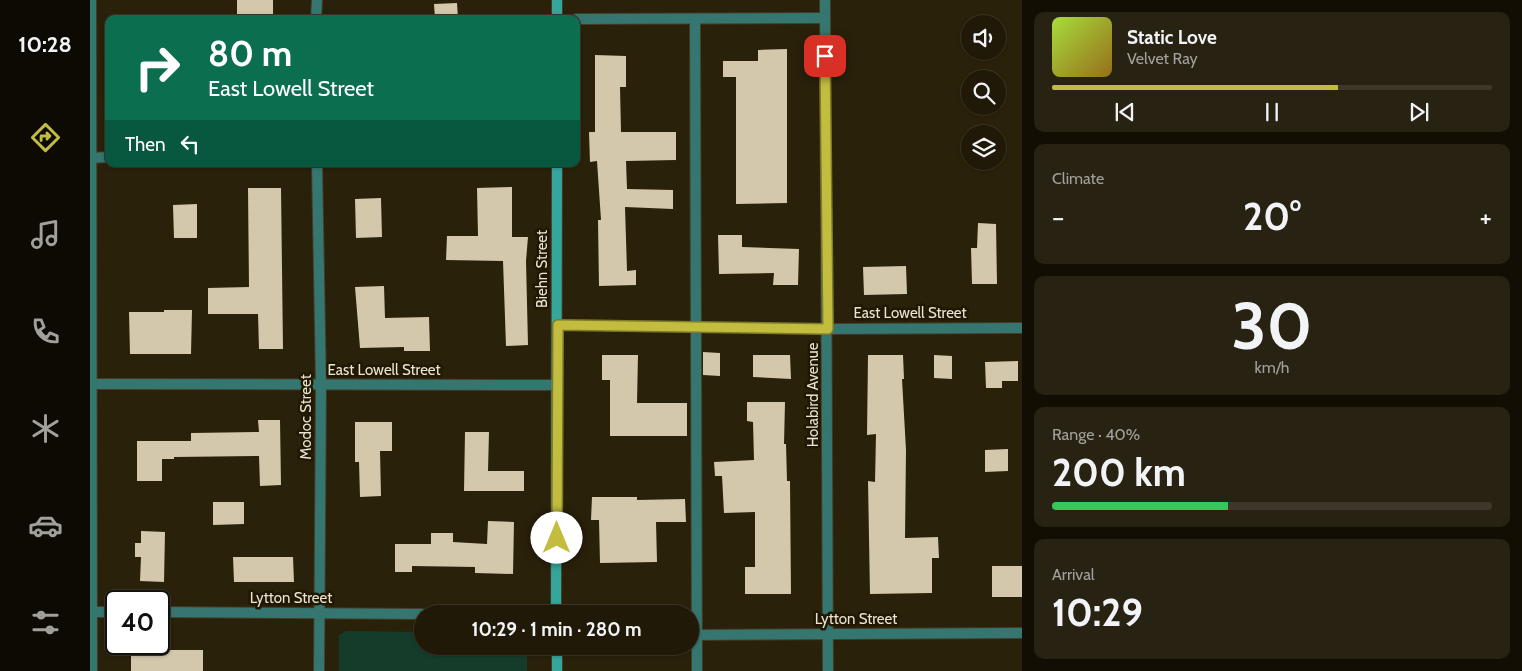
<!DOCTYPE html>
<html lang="en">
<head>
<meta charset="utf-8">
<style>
	:root { --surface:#201908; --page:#282212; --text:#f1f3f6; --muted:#a2a09c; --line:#3d3829; --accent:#c2bd3f }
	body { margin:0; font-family:Cabin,sans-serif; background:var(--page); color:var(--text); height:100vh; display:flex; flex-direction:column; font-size:19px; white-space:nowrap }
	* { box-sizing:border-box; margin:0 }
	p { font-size:16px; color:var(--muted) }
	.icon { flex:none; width:28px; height:28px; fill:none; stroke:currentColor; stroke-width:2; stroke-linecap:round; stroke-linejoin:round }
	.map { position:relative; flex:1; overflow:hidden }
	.panel { display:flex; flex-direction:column; gap:12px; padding:12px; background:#120e04; width:500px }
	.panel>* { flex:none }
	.top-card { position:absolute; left:15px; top:15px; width:475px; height:152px; border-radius:10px; box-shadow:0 1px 4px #0004,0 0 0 1px var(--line); background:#0b6e4f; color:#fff; overflow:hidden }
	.buttons { position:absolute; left:871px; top:15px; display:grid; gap:10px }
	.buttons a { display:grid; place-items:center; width:45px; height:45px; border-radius:50%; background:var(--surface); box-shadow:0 1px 4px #0004,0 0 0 1px var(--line); font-size:25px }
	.speed { position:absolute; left:15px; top:590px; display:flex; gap:10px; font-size:25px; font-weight:700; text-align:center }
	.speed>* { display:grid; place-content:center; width:65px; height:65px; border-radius:50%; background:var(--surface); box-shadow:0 1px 4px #0004,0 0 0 1px var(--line); line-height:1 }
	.speed .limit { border:2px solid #111; border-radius:8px; background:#fff; color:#111 }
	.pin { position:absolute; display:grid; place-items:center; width:42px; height:42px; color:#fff; margin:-21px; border-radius:10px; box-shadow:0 2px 8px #0006 }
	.me { position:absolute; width:55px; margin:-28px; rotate:0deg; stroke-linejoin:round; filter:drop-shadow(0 0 4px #0008) }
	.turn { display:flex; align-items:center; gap:18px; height:105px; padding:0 20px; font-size:22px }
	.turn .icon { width:65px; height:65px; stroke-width:2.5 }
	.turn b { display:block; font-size:35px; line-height:42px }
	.then { display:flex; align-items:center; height:48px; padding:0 20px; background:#0003; gap:10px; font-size:19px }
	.big { font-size:38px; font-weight:700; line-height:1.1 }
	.panel .card { flex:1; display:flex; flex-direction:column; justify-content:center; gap:8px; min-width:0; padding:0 18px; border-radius:10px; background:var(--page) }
	.panel .dial { align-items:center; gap:0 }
	.dial b { font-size:65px; line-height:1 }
	.song { display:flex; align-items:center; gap:15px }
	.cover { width:60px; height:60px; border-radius:8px; background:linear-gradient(135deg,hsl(80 70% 55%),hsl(40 70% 35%)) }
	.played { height:5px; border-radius:2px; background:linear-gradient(90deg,var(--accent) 65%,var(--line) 65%) }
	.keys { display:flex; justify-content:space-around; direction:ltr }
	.heat { display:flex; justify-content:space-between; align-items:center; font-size:28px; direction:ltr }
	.charge { height:8px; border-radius:4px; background:linear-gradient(90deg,#34c759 40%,var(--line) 0) }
	.trip { position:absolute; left:324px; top:605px; width:285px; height:50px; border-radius:25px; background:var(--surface); box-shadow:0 1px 4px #0004,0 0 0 1px var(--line); font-weight:700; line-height:50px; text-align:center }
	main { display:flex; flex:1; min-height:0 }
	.tab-bar { display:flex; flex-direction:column; width:90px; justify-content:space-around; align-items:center; background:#0d0a03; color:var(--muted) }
	.tab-bar .icon { width:35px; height:35px }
	.tab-bar .active { color:var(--accent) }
	.tab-bar b { font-size:22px; color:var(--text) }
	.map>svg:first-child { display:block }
</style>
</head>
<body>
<main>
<nav class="tab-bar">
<b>10:28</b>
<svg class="icon active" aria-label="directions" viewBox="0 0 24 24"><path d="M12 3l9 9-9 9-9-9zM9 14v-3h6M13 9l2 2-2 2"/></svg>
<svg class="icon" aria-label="music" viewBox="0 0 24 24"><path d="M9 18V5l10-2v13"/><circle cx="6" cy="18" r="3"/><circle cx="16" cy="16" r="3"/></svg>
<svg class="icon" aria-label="phone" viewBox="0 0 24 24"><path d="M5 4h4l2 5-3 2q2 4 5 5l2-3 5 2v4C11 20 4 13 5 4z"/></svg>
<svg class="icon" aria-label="climate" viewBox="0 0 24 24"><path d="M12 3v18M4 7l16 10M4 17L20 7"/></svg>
<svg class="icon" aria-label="car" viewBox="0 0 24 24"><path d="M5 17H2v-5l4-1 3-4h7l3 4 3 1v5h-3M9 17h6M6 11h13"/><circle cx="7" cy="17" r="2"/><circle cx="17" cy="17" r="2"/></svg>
<svg class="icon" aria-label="filters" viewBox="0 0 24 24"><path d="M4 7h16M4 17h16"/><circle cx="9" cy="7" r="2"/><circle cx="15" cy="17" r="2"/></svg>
</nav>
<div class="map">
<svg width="932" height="671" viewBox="0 0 932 671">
	<rect width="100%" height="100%" fill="#2a210a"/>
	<path fill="#153c2b" d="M256 631 332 632V646H437V671H249V635Z"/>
	<g fill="#d3c8ac">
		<rect x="147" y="0" width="36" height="19"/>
		<path d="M367 3 368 19H345L344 4Z"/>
		<path d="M697 49V203L646 204V77H633V61H668V50Z"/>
		<path d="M505 55 536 56V87H530L531 132H586V160L536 161 537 189 583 190V209L535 207 537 271 546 270V285L509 286 508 220H511L507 161 500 162 499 132H505Z"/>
		<path d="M422 187V237H438L436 261 438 345 416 346 413 261 356 260 357 236H388L387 188Z"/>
		<path d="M158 188H191L193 349H169L168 314H118V288L159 287Z"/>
		<path d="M291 198 292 237 266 238 265 199Z"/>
		<path d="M107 204V238H84L83 205Z"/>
		<path d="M888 223 906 224 907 284H882L881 248H887Z"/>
		<path d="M628 235H652V247L709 249 708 285H683L684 273 629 274Z"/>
		<path d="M816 266 817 294 774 295 773 267Z"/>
		<path d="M294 286 295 318 339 317 340 351H314V347L270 348 265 287Z"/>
		<path d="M74 310H102L101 354H40L39 312H74Z"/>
		<path d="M613 352 630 353V376L613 375Z"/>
		<path d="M512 355H548L547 403H597V436H520V380H512Z"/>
		<path d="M663 355H700L701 379 663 377Z"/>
		<path d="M778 355H813L814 379H812L816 450 815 538 848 537 849 558H842V593L780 594 778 481 785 482 786 434 777 435Z"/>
		<path d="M844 355 862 356V379L844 378Z"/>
		<path d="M928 361V381H912V388H896L895 362Z"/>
		<path d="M657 402H695L694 444H696L697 481H700L701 594H655V567H665V512L634 513 632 476H625L624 462 664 460 663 422 657 421Z"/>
		<path d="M168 420H190L191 485 170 486 169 456 84 457V459H72V481H47V441H101V433L169 432Z"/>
		<path d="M265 422H302V451H290L291 496 270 497 269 462H265Z"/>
		<path d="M375 432H399L398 471H434V491H374Z"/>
		<path d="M918 449V471L895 472V450Z"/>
		<path d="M502 497H547V500L595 499 596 522H566L567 562 510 563 509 520H501Z"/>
		<path d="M123 502H154V524L123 525Z"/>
		<path d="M398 521 424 522 423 574 385 573V567L322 566V572H305V544H341V533H363V542L397 544Z"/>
		<path d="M51 531 75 532 74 582 50 581 51 557H45V543H51Z"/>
		<path d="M143 557H203L204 582H144Z"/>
		<rect x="902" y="566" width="30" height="31"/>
		<path d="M78 650H113V671H41V652H78Z"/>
	</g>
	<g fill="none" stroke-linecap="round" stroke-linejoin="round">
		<g stroke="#453c26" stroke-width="12">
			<g id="street">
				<path d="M1 0 2 671"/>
				<path d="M735 0 738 671"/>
				<path d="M226 19 227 0"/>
				<path d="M486 19 735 18"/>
				<path d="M605 19 607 671"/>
				<path d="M0 158 19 157"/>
				<path d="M227 164 231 385 229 671"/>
				<path d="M468 325 738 329 932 328"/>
				<path d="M0 384 467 385"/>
				<path d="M0 612H26"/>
				<path d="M69 612 332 614"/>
				<path d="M600 635 932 633"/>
			</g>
		</g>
		<g stroke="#453c26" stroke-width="12">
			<g id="secondary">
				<path d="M467 19V0"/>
				<path d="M466 614 467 164"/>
				<path d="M467 646V671"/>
			</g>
		</g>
		<use href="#street" stroke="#367670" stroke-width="10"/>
		<use href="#secondary" stroke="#34a69c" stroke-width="10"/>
	</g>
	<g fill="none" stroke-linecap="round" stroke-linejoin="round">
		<g stroke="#7e7b29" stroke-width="12">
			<path id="route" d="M467 538 468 325 738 329 735 56"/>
		</g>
		<use href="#route" stroke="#c2bd3f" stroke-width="9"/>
	</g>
	<g text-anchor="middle" stroke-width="5" stroke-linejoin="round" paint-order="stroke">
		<g font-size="15" fill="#e8e3d4" stroke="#211802">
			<text transform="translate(452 269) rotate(-90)" y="5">Biehn Street</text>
			<text x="820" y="318">East Lowell Street</text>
			<text x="294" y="375">East Lowell Street</text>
			<text transform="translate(723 395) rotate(-90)" y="5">Holabird Avenue</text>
			<text transform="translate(216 417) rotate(-90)" y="5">Modoc Street</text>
			<text x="201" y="603">Lytton Street</text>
			<text x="766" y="624">Lytton Street</text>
		</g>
	</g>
</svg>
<div class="buttons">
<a><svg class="icon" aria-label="sound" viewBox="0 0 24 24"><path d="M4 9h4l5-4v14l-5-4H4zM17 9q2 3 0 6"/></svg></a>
<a><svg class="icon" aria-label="search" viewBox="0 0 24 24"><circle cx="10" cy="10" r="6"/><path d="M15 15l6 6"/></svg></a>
<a><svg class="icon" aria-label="layers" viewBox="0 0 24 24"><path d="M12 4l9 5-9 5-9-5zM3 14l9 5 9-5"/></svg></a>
</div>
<div class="speed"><div class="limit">40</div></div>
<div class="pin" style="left:735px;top:56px;background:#d93025"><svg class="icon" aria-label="arrive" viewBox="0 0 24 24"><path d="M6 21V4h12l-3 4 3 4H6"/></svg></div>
<svg class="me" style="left:467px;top:538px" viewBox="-20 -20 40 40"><circle r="19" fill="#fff"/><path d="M0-13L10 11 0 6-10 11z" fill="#c2bd3f"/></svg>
<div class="trip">10:29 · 1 min · 280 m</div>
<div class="top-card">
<div class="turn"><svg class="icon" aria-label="right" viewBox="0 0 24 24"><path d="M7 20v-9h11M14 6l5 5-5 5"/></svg><div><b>80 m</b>East Lowell Street</div></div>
<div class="then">Then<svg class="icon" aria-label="left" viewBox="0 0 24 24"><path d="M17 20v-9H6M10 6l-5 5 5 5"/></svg></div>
</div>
</div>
<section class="panel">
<div class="card">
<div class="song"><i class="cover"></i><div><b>Static Love</b><p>Velvet Ray</p></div></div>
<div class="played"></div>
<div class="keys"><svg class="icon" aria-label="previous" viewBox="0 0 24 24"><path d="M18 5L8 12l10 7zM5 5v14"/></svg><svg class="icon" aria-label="pause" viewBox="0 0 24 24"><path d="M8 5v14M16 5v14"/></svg><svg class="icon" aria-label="next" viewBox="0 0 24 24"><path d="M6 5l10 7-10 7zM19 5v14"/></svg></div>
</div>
<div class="card"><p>Climate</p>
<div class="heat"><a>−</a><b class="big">20°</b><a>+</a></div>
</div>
<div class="card dial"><b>30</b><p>km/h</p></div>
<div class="card"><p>Range · 40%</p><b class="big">200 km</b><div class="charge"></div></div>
<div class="card"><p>Arrival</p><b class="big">10:29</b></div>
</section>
</main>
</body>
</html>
